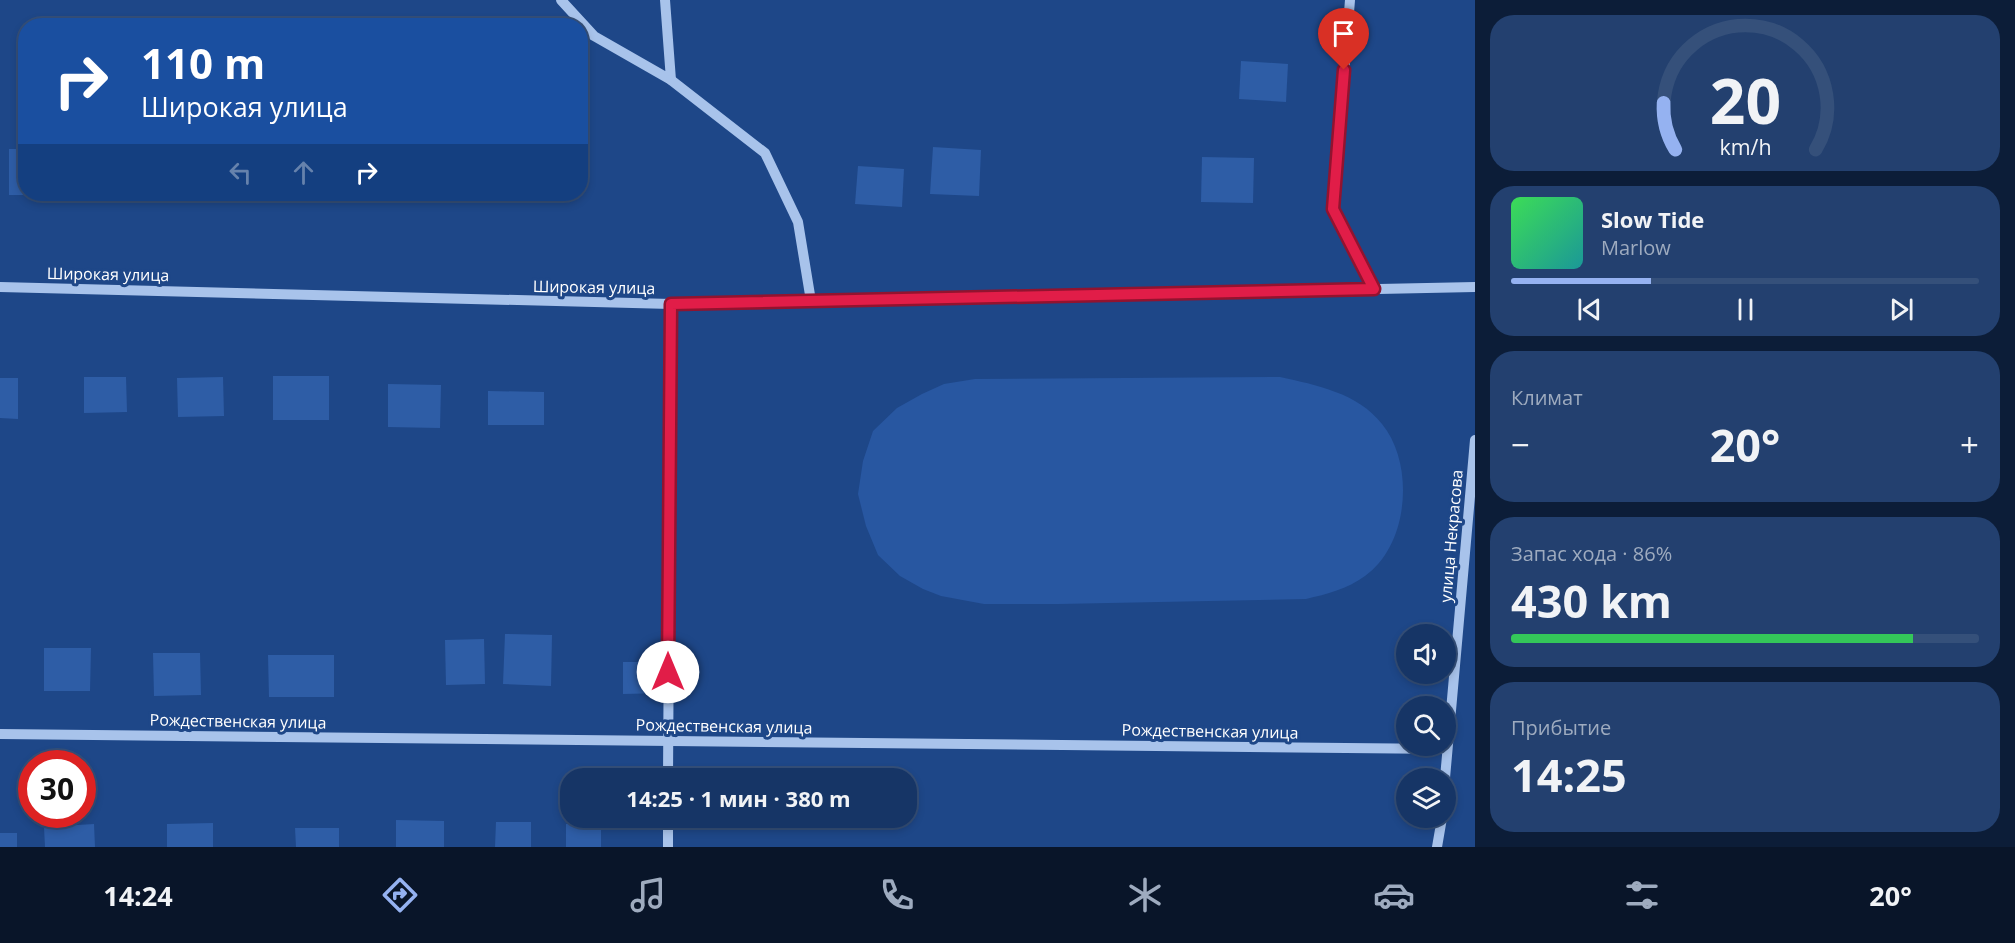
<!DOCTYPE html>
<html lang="ru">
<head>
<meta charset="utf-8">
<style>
	:root { --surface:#163566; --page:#23406f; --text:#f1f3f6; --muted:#9eabbf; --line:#35507a; --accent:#95b2f1 }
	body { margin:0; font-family:"Open Sans",sans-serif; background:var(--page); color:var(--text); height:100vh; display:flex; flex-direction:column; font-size:22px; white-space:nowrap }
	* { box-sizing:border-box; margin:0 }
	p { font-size:20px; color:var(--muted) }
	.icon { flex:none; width:33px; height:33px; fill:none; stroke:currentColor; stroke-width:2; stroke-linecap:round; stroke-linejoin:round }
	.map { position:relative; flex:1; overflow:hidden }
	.drawer { display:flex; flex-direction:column; gap:15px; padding:15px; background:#0c1d38; width:540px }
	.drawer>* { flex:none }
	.top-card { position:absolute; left:18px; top:18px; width:570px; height:183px; border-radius:24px; box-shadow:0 3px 9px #0003,0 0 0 2px var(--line); background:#1a4fa0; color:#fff; overflow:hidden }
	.tools { position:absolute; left:1396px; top:624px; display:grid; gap:12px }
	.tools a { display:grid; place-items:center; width:60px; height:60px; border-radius:50%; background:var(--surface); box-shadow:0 3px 9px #0003,0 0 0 2px var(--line); font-size:30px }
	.speed { position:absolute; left:18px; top:750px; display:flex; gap:12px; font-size:30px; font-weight:700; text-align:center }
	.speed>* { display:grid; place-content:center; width:78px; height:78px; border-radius:50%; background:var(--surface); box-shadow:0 3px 9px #0003,0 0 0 2px var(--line); line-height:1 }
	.speed .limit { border:9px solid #d22; background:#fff; color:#111 }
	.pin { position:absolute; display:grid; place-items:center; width:51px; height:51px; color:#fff; margin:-62px -26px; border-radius:50% 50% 50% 0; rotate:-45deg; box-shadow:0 0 6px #0007 }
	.pin .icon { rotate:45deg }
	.me { position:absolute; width:66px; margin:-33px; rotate:0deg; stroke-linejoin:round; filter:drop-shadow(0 0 4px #0008) }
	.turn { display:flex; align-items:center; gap:21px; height:126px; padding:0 24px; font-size:27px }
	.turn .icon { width:78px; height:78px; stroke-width:2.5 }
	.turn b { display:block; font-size:42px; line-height:51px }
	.lanes { display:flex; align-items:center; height:57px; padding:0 24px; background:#0003; justify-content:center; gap:30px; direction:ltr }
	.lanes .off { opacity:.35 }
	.big { font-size:45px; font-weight:700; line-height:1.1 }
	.drawer .widget { flex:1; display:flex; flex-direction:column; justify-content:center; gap:9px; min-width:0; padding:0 21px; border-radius:24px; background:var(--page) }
	.drawer .dial { align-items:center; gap:0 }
	.dial svg { height:156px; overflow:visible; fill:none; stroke:var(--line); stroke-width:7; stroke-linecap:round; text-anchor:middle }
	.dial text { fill:var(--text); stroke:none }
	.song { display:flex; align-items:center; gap:18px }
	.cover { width:72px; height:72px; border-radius:9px; background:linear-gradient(135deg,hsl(130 70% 55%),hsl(180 70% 35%)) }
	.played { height:6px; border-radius:3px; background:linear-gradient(90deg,var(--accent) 30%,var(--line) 30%) }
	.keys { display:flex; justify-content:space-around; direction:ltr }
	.heat { display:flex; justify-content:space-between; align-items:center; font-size:33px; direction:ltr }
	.charge { height:9px; border-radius:4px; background:linear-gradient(90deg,#34c759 86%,var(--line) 0) }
	.trip { position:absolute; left:560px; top:768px; width:357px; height:60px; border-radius:24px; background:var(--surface); box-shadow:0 3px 9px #0003,0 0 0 2px var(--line); font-weight:700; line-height:60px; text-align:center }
	.tabs { display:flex; height:96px; justify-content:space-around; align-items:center; background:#091529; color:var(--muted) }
	.tabs .icon { width:42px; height:42px }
	.tabs .on { color:var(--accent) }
	.tabs b { font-size:27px; color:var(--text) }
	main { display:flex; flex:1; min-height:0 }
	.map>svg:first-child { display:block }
</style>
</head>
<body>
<main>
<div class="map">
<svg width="1475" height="847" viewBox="0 0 1475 847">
	<rect width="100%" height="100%" fill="#1e4788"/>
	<path fill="#2857a1" d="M1280 377C1316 385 1358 393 1382 424 1415 464 1409 545 1365 576 1347 589 1327 594 1306 599L1059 604H984L941 596 923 589 900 576 878 555 866 526 858 494 863 461 873 431 897 408 922 394 944 384 975 379Z"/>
	<g fill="#2e5da6">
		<path d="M1241 61 1288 64 1286 102 1239 99Z"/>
		<path d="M933 147 981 150 979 196 930 194Z"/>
		<rect x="9" y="149" width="17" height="46"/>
		<path d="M1202 157 1254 158 1253 203 1201 202Z"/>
		<path d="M858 166 904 169 902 207 855 204Z"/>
		<rect x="273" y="376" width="56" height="44"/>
		<path d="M84 377H126L127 412 84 413Z"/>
		<path d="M223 377 224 416 178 417 177 378Z"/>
		<path d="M0 378H18V419L0 418Z"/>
		<path d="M388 384 441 385 440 428 388 427Z"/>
		<path d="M488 391 544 392V425H488Z"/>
		<path d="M505 634 552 635 551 686 503 684Z"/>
		<path d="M484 639 485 684 446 685 445 640Z"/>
		<path d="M44 648H91L90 691H44Z"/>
		<path d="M153 653H200L201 695 154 696Z"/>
		<path d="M268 655H334V697H269Z"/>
		<path d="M623 662H663L664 693 623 694Z"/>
		<path d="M396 820 444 821V847H396Z"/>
		<path d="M496 822H531V847H495Z"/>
		<path d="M213 823V847H167V824Z"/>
		<path d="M94 824 95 847H45L44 827Z"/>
		<rect x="566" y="824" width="35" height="23"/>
		<path d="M295 828H339V847H296Z"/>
		<rect x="0" y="833" width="17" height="14"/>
	</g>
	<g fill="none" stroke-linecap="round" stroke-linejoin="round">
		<g stroke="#a8c3eb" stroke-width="10">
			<path d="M561 0 594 36 671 80 665 0"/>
			<path d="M1350 0 1333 209 1374 289"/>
			<path d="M671 80 765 153 798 222 811 301"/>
			<path d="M0 287 671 304 1475 287"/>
			<path d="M0 734 1447 749"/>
			<path d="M668 778 671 304"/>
			<path d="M1445 778 1475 440"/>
			<path d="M668 818V847"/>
			<path d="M1437 847 1442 818"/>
		</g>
	</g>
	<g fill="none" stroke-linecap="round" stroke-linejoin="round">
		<g stroke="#92132f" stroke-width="15">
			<path id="route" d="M668 672 671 304 1374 289 1333 209 1344 70"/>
		</g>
		<use href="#route" stroke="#e11d48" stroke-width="10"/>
	</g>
	<g text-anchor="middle" stroke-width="6" stroke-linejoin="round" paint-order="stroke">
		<g font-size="16" fill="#fff" stroke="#1e4788">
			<text transform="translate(108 274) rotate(1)" y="6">Широкая улица</text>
			<text transform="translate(594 287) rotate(1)" y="6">Широкая улица</text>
			<text transform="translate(1451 536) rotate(-85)" y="6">улица Некрасова</text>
			<text transform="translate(238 721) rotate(1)" y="6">Рождественская улица</text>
			<text transform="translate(724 726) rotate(1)" y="6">Рождественская улица</text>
			<text transform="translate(1210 731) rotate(1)" y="6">Рождественская улица</text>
		</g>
	</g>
</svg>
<div class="tools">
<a><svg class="icon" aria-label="sound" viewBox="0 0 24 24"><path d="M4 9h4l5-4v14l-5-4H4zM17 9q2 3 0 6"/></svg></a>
<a><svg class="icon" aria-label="search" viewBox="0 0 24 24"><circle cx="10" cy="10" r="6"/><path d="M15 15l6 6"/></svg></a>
<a><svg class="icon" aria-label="layers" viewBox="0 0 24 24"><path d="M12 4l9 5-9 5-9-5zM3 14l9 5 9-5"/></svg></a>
</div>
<div class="speed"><div class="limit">30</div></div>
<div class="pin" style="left:1344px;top:70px;background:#d93025"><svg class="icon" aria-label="arrive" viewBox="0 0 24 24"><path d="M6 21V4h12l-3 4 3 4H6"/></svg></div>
<svg class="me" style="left:668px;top:672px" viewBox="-20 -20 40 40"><circle r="19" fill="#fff"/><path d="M0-13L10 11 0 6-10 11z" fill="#e11d48"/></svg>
<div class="trip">14:25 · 1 мин · 380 m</div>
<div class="top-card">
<div class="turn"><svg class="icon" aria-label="right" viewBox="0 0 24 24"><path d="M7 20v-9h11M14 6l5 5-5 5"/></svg><div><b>110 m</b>Широкая улица</div></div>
<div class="lanes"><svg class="icon off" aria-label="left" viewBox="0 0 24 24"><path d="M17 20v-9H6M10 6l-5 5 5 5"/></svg><svg class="icon off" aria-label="ahead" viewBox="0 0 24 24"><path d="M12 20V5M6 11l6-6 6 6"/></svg><svg class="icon" aria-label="right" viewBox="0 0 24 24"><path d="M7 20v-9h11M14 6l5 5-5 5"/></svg></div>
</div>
</div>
<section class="drawer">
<div class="widget dial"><svg viewBox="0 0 100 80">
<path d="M14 69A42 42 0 1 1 86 69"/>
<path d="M14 69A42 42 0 0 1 8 45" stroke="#95b2f1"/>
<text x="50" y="56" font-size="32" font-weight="700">20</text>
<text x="50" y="72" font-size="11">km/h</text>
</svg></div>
<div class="widget">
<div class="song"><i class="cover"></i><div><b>Slow Tide</b><p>Marlow</p></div></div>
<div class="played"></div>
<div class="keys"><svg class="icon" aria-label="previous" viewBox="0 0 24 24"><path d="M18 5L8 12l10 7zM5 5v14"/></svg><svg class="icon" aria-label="pause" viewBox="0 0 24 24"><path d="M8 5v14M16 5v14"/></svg><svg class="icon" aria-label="next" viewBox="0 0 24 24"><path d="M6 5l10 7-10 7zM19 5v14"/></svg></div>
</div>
<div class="widget"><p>Климат</p>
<div class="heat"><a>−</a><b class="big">20°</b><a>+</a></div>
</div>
<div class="widget"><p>Запас хода · 86%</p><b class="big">430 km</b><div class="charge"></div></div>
<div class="widget"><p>Прибытие</p><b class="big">14:25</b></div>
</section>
</main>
<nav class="tabs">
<b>14:24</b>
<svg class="icon on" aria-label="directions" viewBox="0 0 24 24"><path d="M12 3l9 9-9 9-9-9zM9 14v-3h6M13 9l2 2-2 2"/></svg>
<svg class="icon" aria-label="music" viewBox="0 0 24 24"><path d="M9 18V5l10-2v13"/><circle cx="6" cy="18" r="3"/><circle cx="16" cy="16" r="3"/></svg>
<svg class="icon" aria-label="phone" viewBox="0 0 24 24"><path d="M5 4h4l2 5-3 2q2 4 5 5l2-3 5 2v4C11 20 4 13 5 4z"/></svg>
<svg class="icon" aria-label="climate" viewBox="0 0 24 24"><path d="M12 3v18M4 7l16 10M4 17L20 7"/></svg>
<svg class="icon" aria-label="car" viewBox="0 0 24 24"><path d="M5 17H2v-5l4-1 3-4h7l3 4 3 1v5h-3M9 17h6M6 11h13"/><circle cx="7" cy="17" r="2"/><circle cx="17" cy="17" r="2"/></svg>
<svg class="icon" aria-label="filters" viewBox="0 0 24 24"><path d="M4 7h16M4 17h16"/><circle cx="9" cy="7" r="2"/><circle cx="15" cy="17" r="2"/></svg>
<b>20°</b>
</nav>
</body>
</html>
